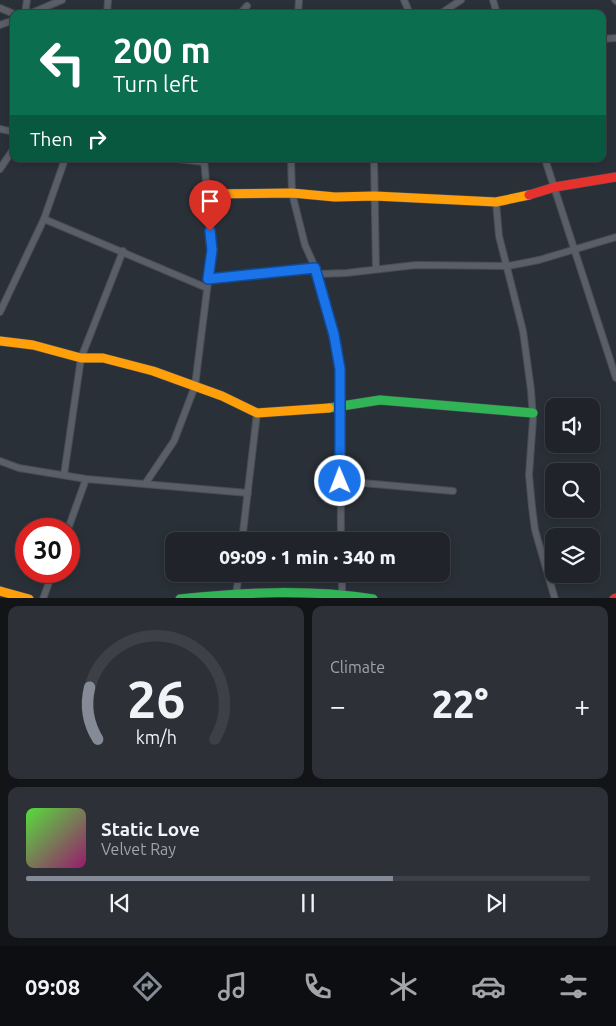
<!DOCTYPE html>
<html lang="en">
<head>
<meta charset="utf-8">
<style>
	:root { --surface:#20242a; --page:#2d3036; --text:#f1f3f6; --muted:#a2a4a8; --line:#3d4147; --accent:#848b96 }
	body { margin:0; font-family:Ubuntu,sans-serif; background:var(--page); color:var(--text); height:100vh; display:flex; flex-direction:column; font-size:19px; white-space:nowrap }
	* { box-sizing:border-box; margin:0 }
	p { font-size:16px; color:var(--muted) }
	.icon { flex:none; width:28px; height:28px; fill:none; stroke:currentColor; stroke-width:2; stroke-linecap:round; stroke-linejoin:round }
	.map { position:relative; height:598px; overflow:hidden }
	.details { display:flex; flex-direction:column; gap:8px; padding:8px; background:#121417; flex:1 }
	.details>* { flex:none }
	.hud { position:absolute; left:10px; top:10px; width:596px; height:152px; border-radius:10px; box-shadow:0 2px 8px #0003,0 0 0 1px var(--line); background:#0b6e4f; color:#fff; overflow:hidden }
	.controls { position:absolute; left:545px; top:398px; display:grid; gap:10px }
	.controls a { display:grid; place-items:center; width:55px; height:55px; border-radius:10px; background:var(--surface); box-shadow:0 2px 8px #0003,0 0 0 1px var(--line); font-size:25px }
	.speed { position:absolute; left:15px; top:518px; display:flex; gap:10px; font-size:25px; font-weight:700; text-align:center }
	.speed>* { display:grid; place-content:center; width:65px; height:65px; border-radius:50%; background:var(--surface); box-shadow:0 2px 8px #0003,0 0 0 1px var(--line); line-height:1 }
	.speed .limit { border:8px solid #d22; background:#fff; color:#111 }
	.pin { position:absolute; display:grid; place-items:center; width:42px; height:42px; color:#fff; margin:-51px -21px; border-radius:50% 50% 50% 0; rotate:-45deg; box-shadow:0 0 5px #0007 }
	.pin .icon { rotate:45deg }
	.me { position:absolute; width:55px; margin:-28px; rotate:359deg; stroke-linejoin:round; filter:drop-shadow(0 0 4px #0008) }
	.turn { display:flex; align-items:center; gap:18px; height:105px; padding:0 20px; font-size:22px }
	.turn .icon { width:65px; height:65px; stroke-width:2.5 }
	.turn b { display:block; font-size:35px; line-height:42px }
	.then { display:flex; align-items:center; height:48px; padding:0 20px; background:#0003; gap:10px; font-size:19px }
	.big { font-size:38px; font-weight:800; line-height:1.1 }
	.details .widget { flex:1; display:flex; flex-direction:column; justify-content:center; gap:8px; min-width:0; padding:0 18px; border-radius:10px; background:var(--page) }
	.details .dial { align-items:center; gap:0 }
	.dial svg { height:130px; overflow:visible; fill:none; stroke:var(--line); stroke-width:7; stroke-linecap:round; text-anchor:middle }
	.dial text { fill:var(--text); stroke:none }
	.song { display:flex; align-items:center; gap:15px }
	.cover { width:60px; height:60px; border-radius:8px; background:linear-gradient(135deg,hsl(110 70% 55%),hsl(320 70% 35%)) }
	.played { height:5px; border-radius:2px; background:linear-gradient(90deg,var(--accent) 65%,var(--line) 65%) }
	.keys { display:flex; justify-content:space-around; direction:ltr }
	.heat { display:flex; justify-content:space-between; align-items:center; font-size:28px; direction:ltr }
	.details .tiles { flex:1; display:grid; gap:8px; grid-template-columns:1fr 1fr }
	.widget:last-child { grid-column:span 2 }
	.trip { position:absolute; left:165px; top:532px; width:285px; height:50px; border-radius:10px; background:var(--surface); box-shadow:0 2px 8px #0003,0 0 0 1px var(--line); font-weight:800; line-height:50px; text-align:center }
	.tab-bar { display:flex; height:80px; justify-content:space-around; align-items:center; background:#0d0e11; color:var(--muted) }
	.tab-bar .icon { width:35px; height:35px }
	.tab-bar .current { color:var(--accent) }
	.tab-bar b { font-size:22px; color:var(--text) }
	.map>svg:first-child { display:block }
</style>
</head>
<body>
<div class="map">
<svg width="616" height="599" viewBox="0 0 616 599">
	<rect width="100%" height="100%" fill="#2a3038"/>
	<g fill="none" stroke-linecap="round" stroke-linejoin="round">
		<g stroke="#484c55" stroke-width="8">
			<g id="street">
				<path d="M404 0 410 14"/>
				<path d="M493 0 497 14"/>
				<path d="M615 0 616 1"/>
				<path d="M0 8 14 14"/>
				<path d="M25 14 27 0"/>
				<path d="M29 14 62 0"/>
				<path d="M107 14 108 0"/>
				<path d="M240 14 247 6"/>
				<path d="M298 14 299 0"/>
				<path d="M440 14 461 0"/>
				<path d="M0 25 14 20"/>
				<path d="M602 39 616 38"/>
				<path d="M0 129 14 132"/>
				<path d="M177 159 204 162"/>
				<path d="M291 159 292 193 305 245 318 274 340 369 341 541"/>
				<path d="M374 159 376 269"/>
				<path d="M545 159 616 378"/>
				<path d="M0 169 14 148"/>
				<path d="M496 202 499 236 523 331 531 390 533 419 529 475 532 507 535 530 555 599"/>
				<path d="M44 219 207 288"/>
				<path d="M318 274 346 273 416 265 508 266 539 260 616 237"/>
				<path d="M208 279 315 268"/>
				<path d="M0 312 44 219 65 159"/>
				<path d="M0 461 19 468 86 479 248 493"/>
				<path d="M64 475 81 358 123 251"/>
				<path d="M340 481 453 491"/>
				<path d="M145 484 174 441 195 386 212 250 204 159"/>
				<path d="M68 529 86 479"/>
				<path d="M242 541 257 413"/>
				<path d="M342 574V594"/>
				<path d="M236 594 239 574"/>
				<path d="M43 599 53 571"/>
			</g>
		</g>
		<g stroke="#484c55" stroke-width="10">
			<g id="fast">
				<path d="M329 408 380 400 533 413"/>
				<path d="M180 599C245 592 308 589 373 599"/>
			</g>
		</g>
		<g stroke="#484c55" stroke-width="10">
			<g id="slow">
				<path d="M207 194 292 193 335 197 375 196 496 202 529 195"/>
				<path d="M0 341 33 345 81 358H103L153 371 222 396 257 413 329 408"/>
				<path d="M0 591 29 599"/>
			</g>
		</g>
		<g stroke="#484c55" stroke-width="10">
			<g id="jam">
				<path d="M529 195 555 187 616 177"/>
				<path d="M614 599 616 598"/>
			</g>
		</g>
		<use href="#street" stroke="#5a5e66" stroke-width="6"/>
		<use href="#fast" stroke="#30b455" stroke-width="9"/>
		<use href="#slow" stroke="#ff9f0a" stroke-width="9"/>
		<use href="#jam" stroke="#e5322d" stroke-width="9"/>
	</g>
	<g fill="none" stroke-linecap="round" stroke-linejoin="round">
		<g stroke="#114b97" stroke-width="12">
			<path id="route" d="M210 231 212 250 208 279 315 268 334 335 340 369V481"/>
		</g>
		<use href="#route" stroke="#1a73e8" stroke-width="9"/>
	</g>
</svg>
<div class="controls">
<a><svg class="icon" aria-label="sound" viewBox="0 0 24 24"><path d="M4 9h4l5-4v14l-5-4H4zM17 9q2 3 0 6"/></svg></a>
<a><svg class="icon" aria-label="search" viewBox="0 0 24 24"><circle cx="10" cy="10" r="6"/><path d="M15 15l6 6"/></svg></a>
<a><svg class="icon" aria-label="layers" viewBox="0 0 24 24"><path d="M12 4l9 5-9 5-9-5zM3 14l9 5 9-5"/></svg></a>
</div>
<div class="speed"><div class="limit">30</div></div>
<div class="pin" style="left:210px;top:231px;background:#d93025"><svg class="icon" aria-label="arrive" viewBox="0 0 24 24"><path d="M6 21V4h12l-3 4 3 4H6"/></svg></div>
<svg class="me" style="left:340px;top:481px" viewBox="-20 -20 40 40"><circle r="17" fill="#1a73e8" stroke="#fff" stroke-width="3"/><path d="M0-11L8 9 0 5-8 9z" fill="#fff"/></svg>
<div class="trip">09:09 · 1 min · 340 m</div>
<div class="hud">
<div class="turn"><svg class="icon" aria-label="left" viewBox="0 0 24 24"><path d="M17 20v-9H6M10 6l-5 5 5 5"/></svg><div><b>200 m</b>Turn left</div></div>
<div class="then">Then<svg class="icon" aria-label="right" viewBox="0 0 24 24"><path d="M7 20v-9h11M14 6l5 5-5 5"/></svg></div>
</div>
</div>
<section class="details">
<div class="tiles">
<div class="widget dial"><svg viewBox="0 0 100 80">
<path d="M14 69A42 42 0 1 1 86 69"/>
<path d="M14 69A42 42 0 0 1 9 37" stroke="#848b96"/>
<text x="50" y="56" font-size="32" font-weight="700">26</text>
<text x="50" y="72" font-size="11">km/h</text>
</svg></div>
<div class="widget"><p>Climate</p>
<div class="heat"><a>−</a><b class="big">22°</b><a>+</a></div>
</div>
<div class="widget">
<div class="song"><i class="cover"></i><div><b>Static Love</b><p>Velvet Ray</p></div></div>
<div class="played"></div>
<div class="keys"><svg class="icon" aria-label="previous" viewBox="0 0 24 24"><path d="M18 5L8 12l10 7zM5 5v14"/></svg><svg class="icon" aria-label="pause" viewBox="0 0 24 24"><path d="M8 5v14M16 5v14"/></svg><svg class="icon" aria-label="next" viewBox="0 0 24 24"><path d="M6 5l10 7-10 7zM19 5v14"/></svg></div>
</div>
</div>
</section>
<nav class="tab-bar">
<b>09:08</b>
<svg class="icon current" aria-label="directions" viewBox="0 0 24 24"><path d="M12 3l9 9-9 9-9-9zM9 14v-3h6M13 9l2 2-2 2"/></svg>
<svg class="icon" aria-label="music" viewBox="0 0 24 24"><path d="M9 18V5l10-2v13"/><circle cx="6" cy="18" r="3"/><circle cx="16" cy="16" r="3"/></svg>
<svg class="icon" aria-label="phone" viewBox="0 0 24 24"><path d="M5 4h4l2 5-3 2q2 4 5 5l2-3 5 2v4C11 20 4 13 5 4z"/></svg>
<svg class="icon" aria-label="climate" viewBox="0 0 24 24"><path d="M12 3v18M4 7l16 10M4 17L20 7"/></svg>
<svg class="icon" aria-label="car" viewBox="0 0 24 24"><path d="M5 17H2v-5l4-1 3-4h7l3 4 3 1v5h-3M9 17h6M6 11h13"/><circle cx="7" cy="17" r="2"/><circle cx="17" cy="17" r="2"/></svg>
<svg class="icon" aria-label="filters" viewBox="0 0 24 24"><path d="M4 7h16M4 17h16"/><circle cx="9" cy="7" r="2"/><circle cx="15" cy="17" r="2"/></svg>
</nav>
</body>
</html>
